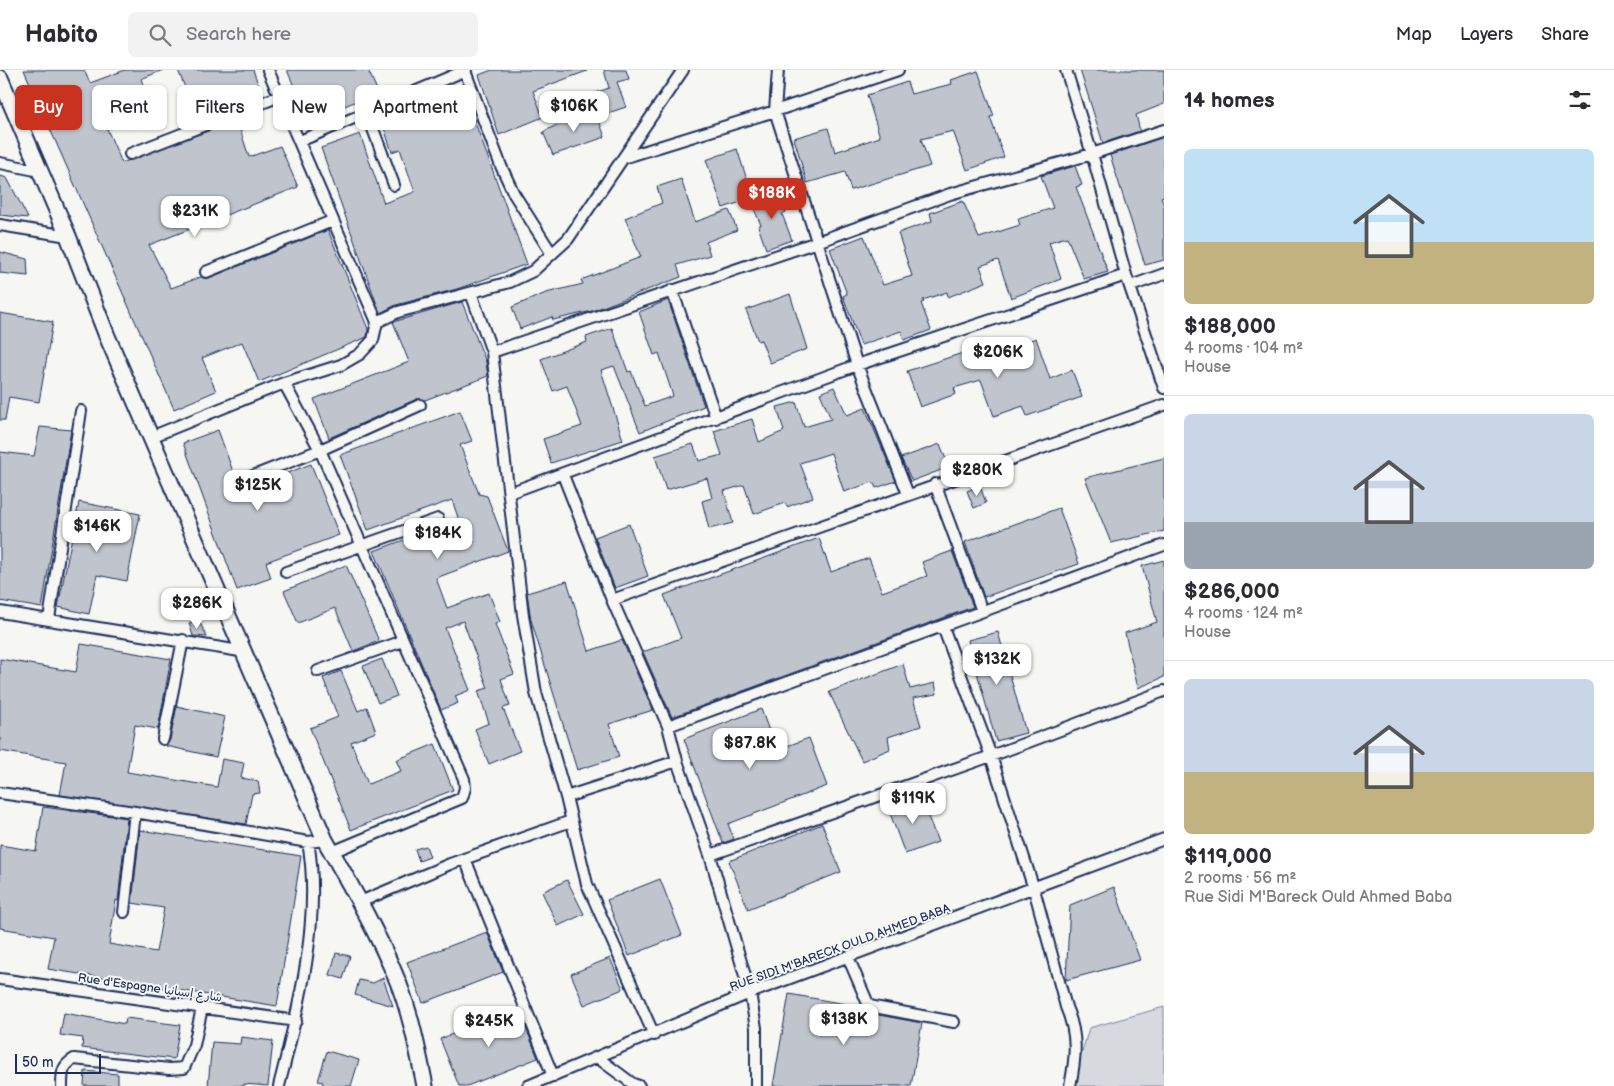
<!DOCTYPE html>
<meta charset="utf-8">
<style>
:root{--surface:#fff;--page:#f2f2f3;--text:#2b2b33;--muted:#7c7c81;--line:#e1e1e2;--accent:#c8321e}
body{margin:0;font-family:"Balsamiq Sans","Playpen Sans Arabic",sans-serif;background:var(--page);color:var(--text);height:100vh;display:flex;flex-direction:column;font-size:19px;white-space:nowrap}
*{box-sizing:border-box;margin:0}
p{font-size:16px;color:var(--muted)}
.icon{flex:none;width:28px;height:28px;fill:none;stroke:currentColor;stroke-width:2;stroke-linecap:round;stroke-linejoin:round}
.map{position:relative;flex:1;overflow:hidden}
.sheet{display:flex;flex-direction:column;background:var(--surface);width:450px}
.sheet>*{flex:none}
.banner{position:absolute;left:15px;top:15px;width:475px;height:45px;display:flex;gap:10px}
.scale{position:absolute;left:15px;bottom:12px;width:86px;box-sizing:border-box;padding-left:5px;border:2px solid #1b2f5e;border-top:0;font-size:14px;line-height:18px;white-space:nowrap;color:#1b2f5e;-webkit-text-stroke:4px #f6f6f2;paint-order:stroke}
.price{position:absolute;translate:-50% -42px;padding:0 11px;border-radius:10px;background:#fff;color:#222;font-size:16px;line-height:32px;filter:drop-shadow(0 1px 2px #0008)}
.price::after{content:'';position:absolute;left:50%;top:30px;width:15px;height:11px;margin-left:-8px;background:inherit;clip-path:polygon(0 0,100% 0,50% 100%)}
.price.on{background:var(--accent);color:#fff}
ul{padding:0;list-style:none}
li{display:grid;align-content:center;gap:10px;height:265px;padding:0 20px}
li+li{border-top:1px solid var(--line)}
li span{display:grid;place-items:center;height:155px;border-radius:8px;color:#555}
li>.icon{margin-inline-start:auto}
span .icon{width:90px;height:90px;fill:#fffc;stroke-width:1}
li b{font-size:21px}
h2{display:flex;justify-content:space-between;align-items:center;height:60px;padding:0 20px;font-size:21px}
.chip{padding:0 18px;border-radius:8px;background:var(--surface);box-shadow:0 1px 4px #0004;font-size:18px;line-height:45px}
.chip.on{background:var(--accent);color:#fff}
header{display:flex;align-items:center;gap:30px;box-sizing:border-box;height:70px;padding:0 25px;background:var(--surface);border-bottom:1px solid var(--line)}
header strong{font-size:24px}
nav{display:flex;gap:28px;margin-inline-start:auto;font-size:18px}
.search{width:350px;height:45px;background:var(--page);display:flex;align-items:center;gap:12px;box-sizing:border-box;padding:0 18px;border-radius:8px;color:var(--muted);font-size:19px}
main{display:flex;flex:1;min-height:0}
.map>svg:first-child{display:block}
</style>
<header>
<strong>Habito</strong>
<div class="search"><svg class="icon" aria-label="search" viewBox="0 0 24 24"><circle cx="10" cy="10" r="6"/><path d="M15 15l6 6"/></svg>Search here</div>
<nav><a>Map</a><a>Layers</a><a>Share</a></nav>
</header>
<main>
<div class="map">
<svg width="1164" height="1016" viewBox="0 0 1164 1016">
<rect width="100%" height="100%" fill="#f6f6f2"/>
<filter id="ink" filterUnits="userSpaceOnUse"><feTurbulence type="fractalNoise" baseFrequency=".02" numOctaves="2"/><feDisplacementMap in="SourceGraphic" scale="10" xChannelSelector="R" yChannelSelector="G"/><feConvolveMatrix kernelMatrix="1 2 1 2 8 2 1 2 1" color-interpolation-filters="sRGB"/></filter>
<g filter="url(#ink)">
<path fill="#d6d9dd" stroke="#78849e" d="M 1164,937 L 1164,1016 L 1072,1016 L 1089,958 Z"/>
<path fill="#c0c4cd" stroke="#1b2f5e" d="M 24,0 L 84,0 L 90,13 L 125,0 L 163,0 L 141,9 L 155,44 L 107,59 L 122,93 L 237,50 L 249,87 L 280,76 L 298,117 L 149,175 L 171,218 L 201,207 L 209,208 L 328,160 L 368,259 L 367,267 L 259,312 L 242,272 L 202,288 L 216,321 L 174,339 Z
M 178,0 L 253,0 L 260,19 L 196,45 Z
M 287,0 L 368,0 L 378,22 L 309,51 Z
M 492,0 L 587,0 L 587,1 L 533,21 L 543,47 L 499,65 L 479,5 Z
M 604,0 L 626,0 L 629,9 L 617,12 L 626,37 L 602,45 L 595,23 L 609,18 Z
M 1080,0 L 1164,0 L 1164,34 L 1136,45 L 1140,61 L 1103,73 Z
M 978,1 L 994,46 L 990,47 L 1004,87 L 967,100 L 953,61 L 921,69 L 930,96 L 851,120 L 845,102 L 807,113 L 794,68 L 828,58 L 835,82 L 880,67 L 867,25 L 907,12 L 911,24 L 952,14 L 951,10 Z
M 462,17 L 527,194 L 457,219 L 396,235 L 380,243 L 321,78 L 360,64 L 384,133 L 415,122 L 400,79 L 392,82 L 380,46 Z
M 595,40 L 605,67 L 553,85 L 543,62 L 565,51 Z
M 1164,67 L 1164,126 L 1161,127 L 1164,135 L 1164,190 L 1145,195 L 1110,85 Z
M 737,79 L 753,128 L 723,138 L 706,90 Z
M 1075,96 L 1082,115 L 1076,117 L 1108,202 L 1084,209 L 1067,167 L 1049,172 L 1061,209 L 1011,228 L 998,190 L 980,196 L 986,212 L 948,227 L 947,222 L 923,230 L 924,232 L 921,233 L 931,260 L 904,270 L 901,261 L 861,275 L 843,226 L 847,224 L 830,179 L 864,166 L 883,215 L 912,206 L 898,163 L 932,151 L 930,143 L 963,131 L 979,168 L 1020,155 L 1018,149 L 1053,138 L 1041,106 Z
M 0,106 L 7,108 L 28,148 L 0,145 Z
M 681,109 L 695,152 L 729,140 L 737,160 L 706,172 L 710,185 L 677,195 L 681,207 L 592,241 L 553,250 L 552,247 L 520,259 L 512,237 L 546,223 L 583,214 L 581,210 L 641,187 L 625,148 L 662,133 L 657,117 Z
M 777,121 L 786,142 L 782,144 L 792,170 L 766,179 L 758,156 L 761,155 L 751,132 Z
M 0,182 L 27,189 L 28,206 L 0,203 Z
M 790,224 L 807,279 L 770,293 L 761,270 L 758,271 L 746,240 Z
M 668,230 L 704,336 L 640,362 L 614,296 L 601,300 L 623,370 L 551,393 L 543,369 L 582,356 L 567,316 L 553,321 L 541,289 L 587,272 L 586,267 L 612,258 L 628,302 L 631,301 L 645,336 L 673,326 L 659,283 L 654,285 L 639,242 Z
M 462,232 L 486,292 L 488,306 L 425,330 L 417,329 L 329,368 L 314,329 L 409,292 L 393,252 Z
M 0,243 L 53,252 L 39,332 L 9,327 L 5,350 L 0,350 Z
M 1036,268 L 1050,309 L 1072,300 L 1082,327 L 1027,346 L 1023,336 L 994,346 L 981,310 L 954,318 L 956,324 L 920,337 L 907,301 L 994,273 L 997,282 Z
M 834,317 L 847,345 L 865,338 L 896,411 L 876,418 L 873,412 L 844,422 L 831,383 L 800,393 L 813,427 L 787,437 L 785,433 L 754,444 L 744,415 L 724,421 L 733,453 L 709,459 L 702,431 L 712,428 L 707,408 L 666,420 L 655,386 L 693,374 L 699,391 L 722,385 L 714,361 L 752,349 L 759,372 L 784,361 L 777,337 L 796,332 L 804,357 L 831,349 L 820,323 Z
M 460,341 L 472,371 L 460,375 L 479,424 L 487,426 L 508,481 L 436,508 L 447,538 L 489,523 L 500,552 L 495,554 L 514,604 L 501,609 L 510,636 L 503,638 L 520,681 L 489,694 L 475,659 L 489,653 L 478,621 L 488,618 L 463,551 L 445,558 L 470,620 L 455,626 L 458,633 L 441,640 L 374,481 L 412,467 L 414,473 L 461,456 L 452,430 L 368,460 L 340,385 Z
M 40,357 L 71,360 L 42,538 L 0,531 L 0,382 L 34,386 Z
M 218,360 L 240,421 L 311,394 L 339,465 L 266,492 L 271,508 L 237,520 L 183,373 Z
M 940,374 L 949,397 L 912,411 L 901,388 Z
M 1164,388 L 1164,461 L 1111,473 L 1085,408 Z
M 980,416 L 986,433 L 974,438 L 967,421 Z
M 79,432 L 140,444 L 127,511 L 97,505 L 89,544 L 58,537 Z
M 1059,438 L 1079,494 L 984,527 L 965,472 Z
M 629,454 L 648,506 L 615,518 L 595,467 Z
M 819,468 L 831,502 L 869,488 L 882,522 L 927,506 L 922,492 L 952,481 L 973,537 L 672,647 L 643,582 L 681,568 L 664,525 Z
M 1164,490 L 1164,607 L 1138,618 L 1125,563 L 1157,552 L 1142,496 Z
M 346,495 L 379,571 L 353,581 L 335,538 L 298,553 L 284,521 Z
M 567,511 L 589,581 L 622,570 L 653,640 L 609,654 L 619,687 L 577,700 L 531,550 L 527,523 Z
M 199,551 L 207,567 L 193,566 L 189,553 Z
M 998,562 L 1026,663 L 996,671 L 968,570 Z
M 81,574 L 171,589 L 158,659 L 135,655 L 127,702 L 217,717 L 222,689 L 244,693 L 241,708 L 258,711 L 260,723 L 252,724 L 246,754 L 60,725 L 66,692 L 0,681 L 0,589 L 76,602 Z
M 382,589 L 397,626 L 378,633 L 363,596 Z
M 903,594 L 910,619 L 935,613 L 937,624 L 913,628 L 921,656 L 888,667 L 890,679 L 862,691 L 829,622 Z
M 341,601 L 358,641 L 367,637 L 376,662 L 351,672 L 368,714 L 401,701 L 396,690 L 435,674 L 453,720 L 351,760 L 310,658 L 338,647 L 323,608 Z
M 177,636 L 225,647 L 216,687 L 166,676 L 170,670 Z
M 761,639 L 776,680 L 809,668 L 827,716 L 728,754 L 734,769 L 723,773 L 684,669 Z
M 920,726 L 938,772 L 905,784 L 888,738 Z
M 43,737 L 127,748 L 118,831 L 116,830 L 109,874 L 156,882 L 164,838 L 132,833 L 140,760 L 301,786 L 277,936 L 48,899 L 54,867 L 0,858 L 0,775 L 36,781 Z
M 822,754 L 841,802 L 748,839 L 729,791 Z
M 426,776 L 430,787 L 419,791 L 415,779 Z
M 660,809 L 682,865 L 629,886 L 607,830 Z
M 567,810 L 584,844 L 558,856 L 542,822 Z
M 1114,817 L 1140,890 L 1066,910 L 1070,835 Z
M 487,862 L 503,902 L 423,933 L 407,892 Z
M 336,883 L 350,886 L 343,909 L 330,905 Z
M 610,888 L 623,919 L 584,935 L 571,904 Z
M 383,908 L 393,936 L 355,925 L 359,910 L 373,913 Z
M 789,924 L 862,937 L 868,943 L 922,953 L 911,1016 L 773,1016 Z
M 518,938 L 538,988 L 467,1016 L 459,1016 L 440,969 Z
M 64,943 L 125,954 L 126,948 L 180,955 L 174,989 L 82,978 L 83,968 L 60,965 Z
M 241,967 L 273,971 L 268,1016 L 244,1014 L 244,1016 L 208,1016 L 212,972 L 240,974 Z
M 327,981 L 359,990 L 351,1016 L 322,1016 L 323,1012 L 318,1011 Z
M 85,1001 L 118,1004 L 118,1016 L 84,1016 Z"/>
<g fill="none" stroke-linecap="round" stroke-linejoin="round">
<g stroke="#1b2f5e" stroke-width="14">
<path id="street" d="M 778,0 L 775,41 L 857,295 L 908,424
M 1066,0 L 1092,84 L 1164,60
M 465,1 L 501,96 L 514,124 L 552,184
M 367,43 L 394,115
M 300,71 L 466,0
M 130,84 L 280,26
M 623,88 L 775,41 L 898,0
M 0,93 L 40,101
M 0,155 L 68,166
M 206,202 L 332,151
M 1131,216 L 1164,204
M 672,220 L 716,348
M 471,223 L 492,282 L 523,545 L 536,623 L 566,727 L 587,814 L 654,965
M 377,252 L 398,242 L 510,212 L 533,201 L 568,169 L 683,0
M 492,282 L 817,172 L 950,124 L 1092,84 L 1126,205 L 1164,318
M 284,313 L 320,380 L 464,709 L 465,718 L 462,728 L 332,782
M 151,367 L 284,313 L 341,295 L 360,284 L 373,270 L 377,252 L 268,0
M 563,405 L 612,530 L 668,656 L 677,691 L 710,785 L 750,923 L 756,958 L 756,1016
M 248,408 L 320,380 L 420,335
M 935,414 L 982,541
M 509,423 L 857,295 L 1126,205
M 286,502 L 438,449
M 612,530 L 1164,335
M 0,542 L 246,582
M 49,549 L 81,341
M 943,557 L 991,686 L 1034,819 L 1066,937 C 1078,965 1076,987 1070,1016
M 318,601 L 403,571
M 668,656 L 1164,475
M 163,669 L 183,570
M 0,723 L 135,742 L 308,772 L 325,770
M 566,727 L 677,691
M 710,785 L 991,686 L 1164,621
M 465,789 L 553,1006
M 360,832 L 450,794 L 571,751
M 124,842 L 135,742
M 848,887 L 869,936 L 954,952
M 0,909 L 296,951
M 598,988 L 633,1014 L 639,1016
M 62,1016 C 62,1003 62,996 74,989 L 169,999 L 184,998 L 194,975 L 202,938
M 279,1016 C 298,942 322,848 308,772
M 528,1016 L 750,923 L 1164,769"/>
</g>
<g stroke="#1b2f5e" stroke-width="19">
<path id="secondary" d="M 0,8 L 68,166 L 107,266 L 325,770 C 351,816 378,863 398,912 C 411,945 418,981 425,1016"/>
</g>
<use href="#street" stroke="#f6f6f2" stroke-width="10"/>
<use href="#secondary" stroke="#f6f6f2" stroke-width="15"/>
</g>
</g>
<g text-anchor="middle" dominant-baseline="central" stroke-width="4" stroke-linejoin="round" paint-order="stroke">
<g font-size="12" fill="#1b2f5e" stroke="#f6f6f2">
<text transform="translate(840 878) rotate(-20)">RUE SIDI M'BARECK OULD AHMED BABA</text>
<text transform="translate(150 918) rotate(8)">Rue d'Espagne شارع إسبانيا</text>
</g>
</g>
</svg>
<div class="scale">50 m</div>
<b class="price" style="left:574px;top:63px">$106K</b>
<b class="price on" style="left:772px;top:150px">$188K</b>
<b class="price" style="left:195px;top:168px">$231K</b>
<b class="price" style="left:998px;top:309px">$206K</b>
<b class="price" style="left:977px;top:427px">$280K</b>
<b class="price" style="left:258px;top:442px">$125K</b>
<b class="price" style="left:97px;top:483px">$146K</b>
<b class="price" style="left:438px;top:490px">$184K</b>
<b class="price" style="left:197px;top:560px">$286K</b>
<b class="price" style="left:997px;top:616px">$132K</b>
<b class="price" style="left:750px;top:700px">$87.8K</b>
<b class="price" style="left:913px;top:755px">$119K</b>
<b class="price" style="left:844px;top:976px">$138K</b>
<b class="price" style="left:489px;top:978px">$245K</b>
<div class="banner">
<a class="chip on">Buy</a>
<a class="chip">Rent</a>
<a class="chip">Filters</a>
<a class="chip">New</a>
<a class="chip">Apartment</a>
</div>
</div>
<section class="sheet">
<h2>14 homes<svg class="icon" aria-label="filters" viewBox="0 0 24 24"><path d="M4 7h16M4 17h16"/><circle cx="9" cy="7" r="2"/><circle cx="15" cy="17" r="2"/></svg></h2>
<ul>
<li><span style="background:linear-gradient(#bfe0f5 60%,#c2b280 0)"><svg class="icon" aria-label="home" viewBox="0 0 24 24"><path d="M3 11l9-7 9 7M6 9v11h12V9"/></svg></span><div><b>$188,000</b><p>4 rooms · 104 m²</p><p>House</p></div></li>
<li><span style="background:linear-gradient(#c9d6e8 70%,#9aa5b1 0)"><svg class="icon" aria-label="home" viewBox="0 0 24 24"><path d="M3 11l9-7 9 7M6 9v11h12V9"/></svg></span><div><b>$286,000</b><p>4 rooms · 124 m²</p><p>House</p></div></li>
<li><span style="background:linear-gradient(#c9d6e8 60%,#c2b280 0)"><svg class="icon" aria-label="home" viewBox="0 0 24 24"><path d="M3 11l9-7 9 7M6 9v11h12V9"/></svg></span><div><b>$119,000</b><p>2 rooms · 56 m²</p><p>Rue Sidi M'Bareck Ould Ahmed Baba</p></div></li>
</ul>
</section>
</main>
